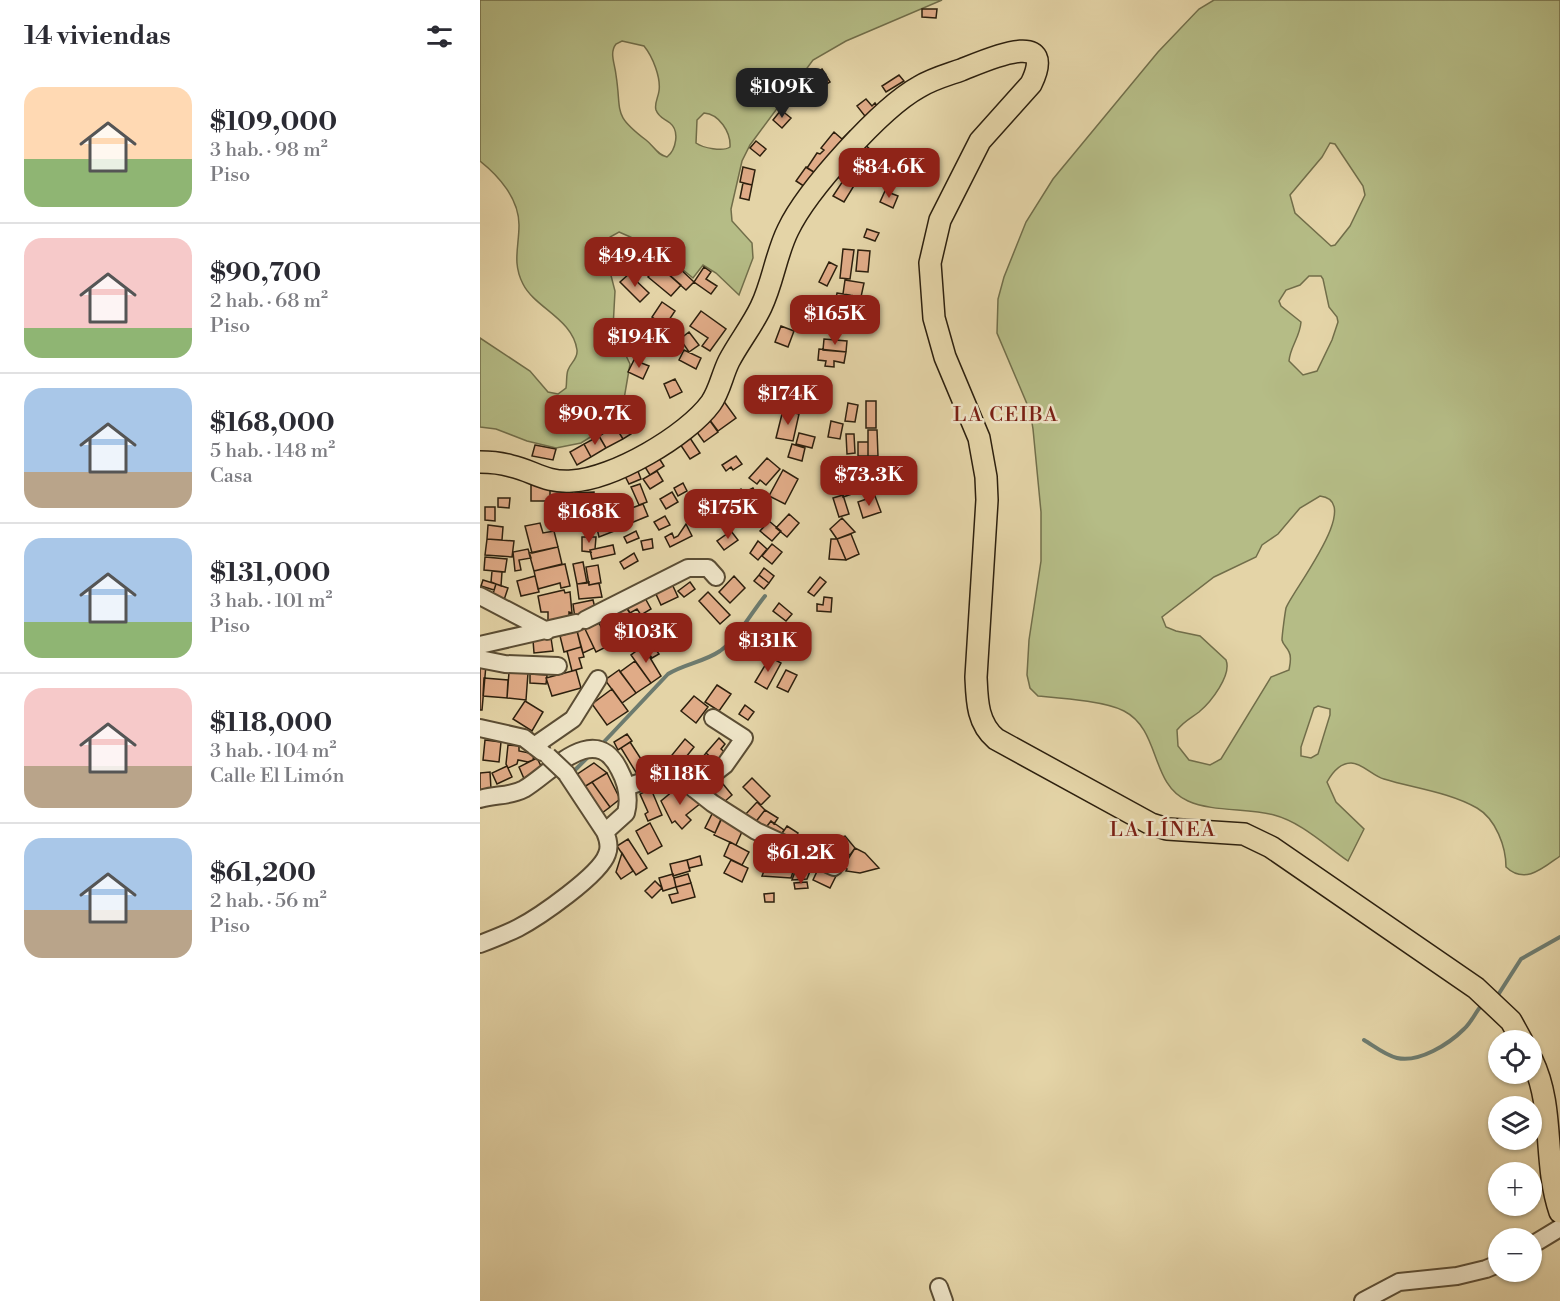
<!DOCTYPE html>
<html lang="es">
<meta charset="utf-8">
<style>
:root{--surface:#fff;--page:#f7f7f7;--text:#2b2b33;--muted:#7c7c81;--line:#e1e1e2;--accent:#8f2418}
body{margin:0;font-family:"Libre Bodoni",serif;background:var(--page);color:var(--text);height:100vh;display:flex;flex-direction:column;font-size:22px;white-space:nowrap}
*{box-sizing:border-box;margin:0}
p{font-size:20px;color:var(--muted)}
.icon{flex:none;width:33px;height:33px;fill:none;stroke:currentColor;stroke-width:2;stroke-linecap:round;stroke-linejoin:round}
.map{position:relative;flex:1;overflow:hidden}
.side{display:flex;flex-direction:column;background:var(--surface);width:480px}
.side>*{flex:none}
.controls{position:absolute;left:1008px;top:1030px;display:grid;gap:12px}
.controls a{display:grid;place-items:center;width:54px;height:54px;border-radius:50%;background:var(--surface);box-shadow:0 2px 4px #0004;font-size:30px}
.price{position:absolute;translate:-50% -51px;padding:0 14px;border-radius:12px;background:var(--accent);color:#fff;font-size:20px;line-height:39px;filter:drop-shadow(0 2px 3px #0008)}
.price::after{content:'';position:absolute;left:50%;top:36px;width:18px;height:14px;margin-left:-9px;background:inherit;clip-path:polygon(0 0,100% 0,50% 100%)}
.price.current{background:#222;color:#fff}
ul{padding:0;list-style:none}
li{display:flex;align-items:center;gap:18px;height:150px;padding:0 24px}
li+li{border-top:2px solid var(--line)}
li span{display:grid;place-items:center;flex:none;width:168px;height:120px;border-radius:18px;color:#555}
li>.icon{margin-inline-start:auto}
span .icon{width:72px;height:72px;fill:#fffc;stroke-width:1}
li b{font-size:26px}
h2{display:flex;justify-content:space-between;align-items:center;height:72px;padding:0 24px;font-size:26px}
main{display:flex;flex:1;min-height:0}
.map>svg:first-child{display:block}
</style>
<main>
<section class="side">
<h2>14 viviendas<svg class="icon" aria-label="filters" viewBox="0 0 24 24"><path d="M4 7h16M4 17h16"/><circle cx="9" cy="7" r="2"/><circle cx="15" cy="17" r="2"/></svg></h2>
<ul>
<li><span style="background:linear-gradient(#ffd9b3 60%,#8fb573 0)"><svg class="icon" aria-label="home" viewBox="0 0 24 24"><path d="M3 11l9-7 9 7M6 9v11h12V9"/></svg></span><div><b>$109,000</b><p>3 hab. · 98 m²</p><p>Piso</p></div></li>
<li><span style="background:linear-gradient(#f6c9c9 75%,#8fb573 0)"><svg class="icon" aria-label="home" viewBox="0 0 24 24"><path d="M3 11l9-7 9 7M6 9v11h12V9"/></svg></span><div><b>$90,700</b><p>2 hab. · 68 m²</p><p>Piso</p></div></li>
<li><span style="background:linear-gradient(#a9c7e8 70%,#b9a48a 0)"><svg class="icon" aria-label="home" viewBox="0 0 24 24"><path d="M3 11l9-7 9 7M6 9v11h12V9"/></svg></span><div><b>$168,000</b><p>5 hab. · 148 m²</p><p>Casa</p></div></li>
<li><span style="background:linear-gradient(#a9c7e8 70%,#8fb573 0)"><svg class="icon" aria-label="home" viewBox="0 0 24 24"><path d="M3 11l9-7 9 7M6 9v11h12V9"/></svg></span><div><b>$131,000</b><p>3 hab. · 101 m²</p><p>Piso</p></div></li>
<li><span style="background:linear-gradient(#f6c9c9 65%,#b9a48a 0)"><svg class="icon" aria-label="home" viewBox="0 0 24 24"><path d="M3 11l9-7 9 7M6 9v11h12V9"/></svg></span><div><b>$118,000</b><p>3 hab. · 104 m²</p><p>Calle El Limón</p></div></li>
<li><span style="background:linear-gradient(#a9c7e8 60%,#b9a48a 0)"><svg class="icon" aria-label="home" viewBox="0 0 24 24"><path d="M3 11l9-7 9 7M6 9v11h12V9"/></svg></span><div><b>$61,200</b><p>2 hab. · 56 m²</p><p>Piso</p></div></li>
</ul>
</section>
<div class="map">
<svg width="1080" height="1301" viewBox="0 0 1080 1301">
<rect width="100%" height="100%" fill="#e4d4a7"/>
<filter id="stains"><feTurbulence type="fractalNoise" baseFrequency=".00333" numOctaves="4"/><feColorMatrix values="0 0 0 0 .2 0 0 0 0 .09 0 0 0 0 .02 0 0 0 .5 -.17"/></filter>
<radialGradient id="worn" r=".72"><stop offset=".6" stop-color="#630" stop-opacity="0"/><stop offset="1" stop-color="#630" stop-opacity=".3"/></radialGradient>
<path fill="#b5bc86" stroke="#716e4a" stroke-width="1.5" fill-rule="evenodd" d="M 0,0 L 462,0 L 366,41 L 333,60 L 270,145 L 262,161 L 251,209 L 252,221 L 272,243 L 273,258 L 259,295 L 236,273 L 223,265 L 213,278 C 191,259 166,243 139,232 L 130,237 L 124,248 L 135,291 L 133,328 L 150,364 L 143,405 L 133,423 L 101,443 L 76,448 L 47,441 L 16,429 L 0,427 L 0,338 L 50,371 L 68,392 L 78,394 L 86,388 C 87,383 86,375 88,370 C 91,362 98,359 97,350 C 93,319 55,308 43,284 C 32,263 39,247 39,225 C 39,199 19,176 0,161 ZM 142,41 L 164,46 C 173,57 181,78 179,91 C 178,98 174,104 176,110 C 179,118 184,118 190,123 C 200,131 196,150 187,157 C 177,155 174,146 166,140 C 132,114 142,113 136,75 C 135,64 129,53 136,44 ZM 224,113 C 239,114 251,132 250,147 C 243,152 223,148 216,143 L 217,120 Z
M 734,0 L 1080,0 L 1080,856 C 1063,868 1045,885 1026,867 C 1026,847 1016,819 997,808 C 969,792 933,788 904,779 C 893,776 882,763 871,763 C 859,763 852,773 847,782 L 856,802 L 884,829 L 868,861 C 845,845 821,822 794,815 C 769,808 732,812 708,801 C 670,785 681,730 644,711 C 625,701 579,698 558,696 L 550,688 L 547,675 L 549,640 L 561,561 L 561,512 L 553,429 L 550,411 L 517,333 L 518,299 L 524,277 L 546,222 L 573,179 L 678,52 L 719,9 ZM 850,143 L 855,144 L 883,186 L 885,195 L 870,226 L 855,245 L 851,246 L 815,213 L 810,195 L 842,157 ZM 829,276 L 841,276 L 843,279 L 849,307 L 857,317 L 858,322 L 852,340 L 837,371 L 823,375 L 809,361 C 810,347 820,337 821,322 L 801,306 L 799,301 L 806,290 L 820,285 ZM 840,496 C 885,501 812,591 806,608 C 805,613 802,635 802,640 C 803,645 807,647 809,652 C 812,657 810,664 809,670 L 791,677 L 741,759 L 730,765 L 709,760 L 698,746 L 697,730 C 704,721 711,718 719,712 C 731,702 752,675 746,660 L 720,636 L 696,631 L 686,627 L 682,617 L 734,577 L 776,557 L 782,545 L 798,534 L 820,508 ZM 838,706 L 850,709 L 850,715 L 838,754 L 831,758 L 821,756 L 821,747 L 834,708 Z"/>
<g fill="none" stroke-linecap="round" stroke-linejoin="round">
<path stroke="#6d7b6f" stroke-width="4" d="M 121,745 L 188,674 C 204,664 224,662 240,651 C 258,638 271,613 285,596
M 94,771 L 109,756
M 1018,995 L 1041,959 L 1080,937
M 884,1040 C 894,1046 905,1055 917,1058 C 939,1063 969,1044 984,1029 C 991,1023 995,1013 1001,1006"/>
</g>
<path fill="#e0ab87" stroke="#2d200e" stroke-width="1.5" d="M 442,9 L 457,9 L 456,18 L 442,17 Z
M 342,69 L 350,82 L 337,90 L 329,77 Z
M 419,75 L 424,81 L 406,92 L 402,86 Z
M 386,99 L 392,106 L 395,103 L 400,110 L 388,120 L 377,106 Z
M 301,110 L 311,118 L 302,128 L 293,120 Z
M 370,131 L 394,153 L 364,202 L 353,196 L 363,181 L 355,175 L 345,179 L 327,168 L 337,153 L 340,154 L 344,150 L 341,148 L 354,132 L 362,139 Z
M 276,141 L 286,149 L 280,156 L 270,148 Z
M 263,167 L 275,170 L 272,185 L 260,182 Z
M 326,167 L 345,179 L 339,196 L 316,181 Z
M 263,183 L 272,185 L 269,200 L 260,198 Z
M 405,191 L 418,196 L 413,208 L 400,202 Z
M 387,229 L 399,233 L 395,241 L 384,237 Z
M 363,249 L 374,250 L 370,279 L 360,278 Z
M 378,250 L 390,251 L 388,272 L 376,271 Z
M 349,262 L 357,266 L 347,286 L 339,282 Z
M 178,265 L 201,285 L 191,296 L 168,277 Z
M 196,265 L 214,282 L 206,290 L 188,274 Z
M 224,267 L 231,272 L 226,279 L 237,286 L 231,294 L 214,282 Z
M 149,274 L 169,293 L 160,302 L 140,282 Z
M 365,280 L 384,283 L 381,297 L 363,294 Z
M 357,293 L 370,295 L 368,306 L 355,303 Z
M 182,302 L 195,311 L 185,326 L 172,317 Z
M 352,303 L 368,306 L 366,317 L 350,315 Z
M 221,311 L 246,329 L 230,351 L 222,346 L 228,338 L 210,326 Z
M 350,315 L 363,317 L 361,326 L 348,324 Z
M 137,319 L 147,322 L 144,332 L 134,329 Z
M 166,324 L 181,331 L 175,344 L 160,337 Z
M 301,326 L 314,331 L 308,347 L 295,342 Z
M 209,332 L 219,345 L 209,352 L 200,339 Z
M 344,339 L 367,341 L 366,352 L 343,350 Z
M 339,349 L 366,352 L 364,363 L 354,361 L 354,367 L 345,366 L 346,361 L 338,360 Z
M 204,350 L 221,358 L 216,369 L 199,360 Z
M 154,360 L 169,366 L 163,379 L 148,372 Z
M 314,377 L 329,378 L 327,394 L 312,393 Z
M 195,379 L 202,392 L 190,398 L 184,384 Z
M 317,393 L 330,394 L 328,413 L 321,413 L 321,407 L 316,406 Z
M 240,396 L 256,418 L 238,431 L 226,415 Z
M 386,401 L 396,401 L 396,428 L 386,428 Z
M 368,403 L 378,405 L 375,422 L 365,421 Z
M 303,410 L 319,414 L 313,441 L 296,438 Z
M 225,414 L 238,432 L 224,442 L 211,424 Z
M 144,421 L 151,434 L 143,439 L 135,426 Z
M 351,421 L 363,424 L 360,439 L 348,437 Z
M 135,426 L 143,439 L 126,448 L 119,436 Z
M 388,430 L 397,430 L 398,456 L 388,456 Z
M 206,432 L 220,453 L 210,459 L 196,438 Z
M 319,433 L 335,437 L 332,448 L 316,444 Z
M 366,434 L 374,434 L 375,453 L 367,454 Z
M 119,436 L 126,448 L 111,457 L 104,444 Z
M 378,442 L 388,442 L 388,456 L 378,456 Z
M 104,444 L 111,457 L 97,465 L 90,452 Z
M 312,444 L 325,448 L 322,461 L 308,457 Z
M 55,445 L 76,449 L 73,460 L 52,456 Z
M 256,456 L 262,464 L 253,470 L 251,467 L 246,471 L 242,465 Z
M 372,457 L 373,470 L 360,471 L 359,458 Z
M 179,458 L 184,466 L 170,475 L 165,467 Z
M 287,458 L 300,469 L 286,485 L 280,480 L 277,484 L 269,478 Z
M 156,466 L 161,479 L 149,484 L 143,472 Z
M 303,470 L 318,479 L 305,504 L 289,496 Z
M 177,471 L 183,481 L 170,489 L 163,479 Z
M 381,474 L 384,482 L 375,485 L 373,477 Z
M 370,478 L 375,493 L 363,497 L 359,482 Z
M 203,483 L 207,491 L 198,496 L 194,488 Z
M 160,484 L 167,502 L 159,505 L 151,487 Z
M 51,485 L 70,485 L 70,501 L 51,501 Z
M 70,485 L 90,489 L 90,502 L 70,501 Z
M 273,488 L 277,495 L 280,494 L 288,510 L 268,521 L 256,492 L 261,489 L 263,493 Z
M 114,492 L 115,513 L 96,514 L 95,493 Z
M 192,492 L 198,502 L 186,509 L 180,499 Z
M 363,495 L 369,514 L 359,517 L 353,498 Z
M 395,496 L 401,512 L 383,518 L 378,502 Z
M 18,498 L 30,498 L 29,508 L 18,507 Z
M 136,502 L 138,510 L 125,513 L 123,505 Z
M 163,504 L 168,516 L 151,523 L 146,510 Z
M 5,507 L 15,507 L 15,521 L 5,520 Z
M 309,514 L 319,523 L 307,537 L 296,528 Z
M 185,516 L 190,525 L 179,530 L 174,522 Z
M 139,518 L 142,528 L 119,537 L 116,524 Z
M 362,518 L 375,532 L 357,539 L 350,529 Z
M 289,521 L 301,531 L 292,541 L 280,531 Z
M 60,523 L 63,533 L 74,531 L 78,547 L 52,553 L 45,526 Z
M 206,524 L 212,536 L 190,547 L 185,537 L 192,533 L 194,538 L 198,536 Z
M 8,525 L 23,527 L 22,540 L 7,539 Z
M 156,531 L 159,538 L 147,543 L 144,537 Z
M 251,531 L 258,540 L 244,550 L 237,541 Z
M 371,534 L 379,554 L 366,560 L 357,539 Z
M 102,537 L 116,537 L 115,549 L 110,550 L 111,552 L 102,551 Z
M 7,539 L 34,541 L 32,557 L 5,555 Z
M 172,539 L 173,548 L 163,550 L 161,541 Z
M 351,539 L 357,539 L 366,560 L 349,559 Z
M 278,541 L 287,549 L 278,560 L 270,553 Z
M 292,544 L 302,552 L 292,564 L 282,556 Z
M 133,545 L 135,554 L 112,559 L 110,550 Z
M 78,547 L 82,564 L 54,571 L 49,553 Z
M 48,549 L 51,558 L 39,560 L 41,570 L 35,571 L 33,552 Z
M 154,553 L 158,561 L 144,569 L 140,562 Z
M 5,557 L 27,559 L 25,572 L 4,570 Z
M 103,562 L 107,583 L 97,584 L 93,564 Z
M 85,564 L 90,586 L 81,588 L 80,583 L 58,589 L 54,571 Z
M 118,565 L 121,583 L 109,585 L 106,567 Z
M 284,568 L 294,576 L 289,583 L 279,575 Z
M 12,571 L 22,572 L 21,586 L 11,582 Z
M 279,575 L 289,583 L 284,589 L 274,581 Z
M 55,576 L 59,592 L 41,596 L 37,581 Z
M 254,576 L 265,588 L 250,603 L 239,592 Z
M 340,577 L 346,582 L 334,596 L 328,592 Z
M 3,580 L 16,584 L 14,590 L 1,586 Z
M 109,582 L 109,585 L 119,583 L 122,597 L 99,599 L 97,584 Z
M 210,582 L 215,589 L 204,597 L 198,591 Z
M 16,584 L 28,588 L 23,603 L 12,597 Z
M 192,584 L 198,597 L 181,605 L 175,592 Z
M 84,590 L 85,593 L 90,592 L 92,613 L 89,612 L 89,625 L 68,624 L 68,612 L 61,612 L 58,596 Z
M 228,592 L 250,615 L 240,624 L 219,601 Z
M 344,597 L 352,598 L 351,612 L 337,611 L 337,604 L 343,605 Z
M 165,598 L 171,609 L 161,615 L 157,609 L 150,613 L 147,608 Z
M 113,600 L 116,612 L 96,625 L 93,604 Z
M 299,603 L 312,614 L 306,621 L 293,611 Z
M 146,607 L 156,623 L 144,633 L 135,612 Z
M 138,618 L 144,633 L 130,645 L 122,629 Z
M 159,621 L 167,630 L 152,643 L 146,636 L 148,634 L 146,632 Z
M 119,623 L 130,645 L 116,652 L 105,629 Z
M 105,629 L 114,648 L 103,653 L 97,631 Z
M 97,631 L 101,647 L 84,652 L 80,636 Z
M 71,638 L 73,651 L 54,653 L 53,640 Z
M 171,643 L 179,654 L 172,658 L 164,647 Z
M 163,646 L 181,676 L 171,683 L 151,655 Z
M 101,647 L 104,657 L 99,658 L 102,668 L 92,671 L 87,651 Z
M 290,657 L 301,663 L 287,689 L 275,682 Z
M 155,661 L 171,683 L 156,693 L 140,672 Z
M 0,664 L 6,665 L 2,710 L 0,710 Z
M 96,670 L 101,688 L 72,696 L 66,678 Z
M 139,670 L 156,693 L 142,703 L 125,680 Z
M 306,670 L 317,675 L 308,692 L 297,687 Z
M 29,672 L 48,673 L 46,700 L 27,698 Z
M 50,674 L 67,675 L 66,684 L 50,683 Z
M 4,678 L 28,680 L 27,698 L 3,696 Z
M 237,685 L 251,694 L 239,711 L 225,702 Z
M 132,689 L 148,711 L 127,725 L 112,704 Z
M 214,696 L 228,707 L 216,723 L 201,711 Z
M 45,701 L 63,712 L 52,731 L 33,719 Z
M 265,705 L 274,712 L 268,720 L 259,714 Z
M 147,734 L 152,741 L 138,750 L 134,742 Z
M 239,738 L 245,744 L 241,749 L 248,755 L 240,765 L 226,753 Z
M 205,739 L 214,747 L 202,762 L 192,755 Z
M 5,740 L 21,742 L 19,762 L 3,760 Z
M 150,742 L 161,759 L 159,760 L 164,769 L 157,774 L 141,748 Z
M 28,745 L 39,746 L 39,751 L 54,754 L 53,760 L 48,762 L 38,760 L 37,764 L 28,768 L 26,764 Z
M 226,753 L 240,765 L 219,777 L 208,775 Z
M 57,758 L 64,772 L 45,781 L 39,767 Z
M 114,763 L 127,773 L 104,787 L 96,775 Z
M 27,766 L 32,777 L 17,784 L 12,773 Z
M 10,772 L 11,789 L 0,790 L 0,773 Z
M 127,773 L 140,799 L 130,807 L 112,782 Z
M 272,778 L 290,796 L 281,805 L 263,787 Z
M 112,782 L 130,807 L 122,813 L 104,787 Z
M 243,784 L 252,795 L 243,803 L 234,792 Z
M 199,786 L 221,803 L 206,815 L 211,820 L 202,829 L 195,821 L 192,823 L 181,801 Z
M 171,789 L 182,815 L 168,821 L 165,814 L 168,812 L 160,794 Z
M 277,802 L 285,810 L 274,824 L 263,817 Z
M 234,810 L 239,812 L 237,817 L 241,819 L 235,833 L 225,828 Z
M 285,810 L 298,818 L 294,824 L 291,821 L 284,830 L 274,824 Z
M 243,816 L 251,820 L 249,824 L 253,826 L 265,825 L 256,845 L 234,835 Z
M 291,821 L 304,830 L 299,838 L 284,830 Z
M 170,823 L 182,846 L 168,854 L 156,831 Z
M 307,826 L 318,833 L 311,845 L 299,838 Z
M 334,836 L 357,848 L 350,861 L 327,848 Z
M 365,836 L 375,848 L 370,855 L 353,846 L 353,840 Z
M 148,839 L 167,868 L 156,875 L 137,846 Z
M 250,842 L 269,852 L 262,865 L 244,856 Z
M 357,848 L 370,855 L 363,867 L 350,861 Z
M 375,848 L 385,853 L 399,868 L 380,873 L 366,871 L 367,869 L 363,867 Z
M 314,851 L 319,853 L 311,878 L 282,876 L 288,861 L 296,863 L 299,855 L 311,858 Z
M 142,853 L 153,871 L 141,879 L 136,872 Z
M 321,855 L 334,861 L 327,879 L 312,880 Z
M 220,856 L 222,865 L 209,868 L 207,860 Z
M 207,860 L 210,871 L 193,876 L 190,864 Z
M 251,860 L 268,868 L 262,882 L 244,873 Z
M 340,865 L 357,874 L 350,888 L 333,880 Z
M 193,874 L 196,887 L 183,891 L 179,878 Z
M 208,874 L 211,883 L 196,887 L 194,878 Z
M 175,881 L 182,888 L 172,898 L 165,891 Z
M 327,882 L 328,888 L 315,889 L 314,883 Z
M 211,883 L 215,897 L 192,903 L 189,895 L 198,893 L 196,887 Z
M 294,893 L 294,902 L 285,902 L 284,894 Z"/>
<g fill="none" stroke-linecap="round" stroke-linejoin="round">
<g stroke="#5b4d34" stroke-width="20">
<path id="minor" d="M 0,596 L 67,631
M 105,620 L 208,568 L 228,568 L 236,577
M 0,645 L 96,623
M 0,659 L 25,664 L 78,666
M 0,728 L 44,738 L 62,752
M 54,746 L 93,719 L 118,679
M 146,787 L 185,774 L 194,773 L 232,803 L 276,831 L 354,867
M 214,789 L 245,765 L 264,738 L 233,718
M 0,799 C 15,794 29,797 44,789 C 70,774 114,720 139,769 C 146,782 150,798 146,813 L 125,832
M 0,944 C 13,939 26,934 38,928 C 59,917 120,875 127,854 C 130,847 128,839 125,832 L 86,773
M 1052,1245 L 1080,1228
M 459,1287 L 464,1301
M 883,1301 L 919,1282 L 977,1276 L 1006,1269 L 1018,1264"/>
</g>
<g stroke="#2d200e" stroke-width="24">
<path id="major" d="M 0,462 C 10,462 21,463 31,466 C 54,471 65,483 92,481 C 133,479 207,436 231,403 C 240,390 242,375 249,361 C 259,342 272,326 281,307 C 293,282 296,254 308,230 C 327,190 401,108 439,87 C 452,79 467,75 481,70 C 502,62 580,25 551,84 L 500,141 L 460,220 L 450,263 L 454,318 L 465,357 L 499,438 L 506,477 L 507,500 L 496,677 C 497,700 497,723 516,739 L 671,824 L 687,829 L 764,834 L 791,847 L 996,988 L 1031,1021 L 1042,1041
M 1052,1060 C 1075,1107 1063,1163 1080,1212"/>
</g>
<use href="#minor" stroke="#ede3c6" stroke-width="16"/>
<use href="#major" stroke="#e4d4a7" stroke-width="21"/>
<g stroke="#5b4d34" stroke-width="20" stroke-linecap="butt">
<path id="minor-bridge" d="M 68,756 L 86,773"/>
</g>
<use href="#minor-bridge" stroke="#ede3c6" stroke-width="16"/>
</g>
<g text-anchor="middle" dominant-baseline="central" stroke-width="5" stroke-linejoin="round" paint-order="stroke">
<g font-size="20" letter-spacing="1.5" fill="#7a1f14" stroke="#ede3c6">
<text x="526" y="415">LA CEIBA</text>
<text x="683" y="830">LA LÍNEA</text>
</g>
</g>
<rect width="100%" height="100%" filter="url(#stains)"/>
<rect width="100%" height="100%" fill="url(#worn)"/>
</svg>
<div class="controls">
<a><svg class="icon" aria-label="locate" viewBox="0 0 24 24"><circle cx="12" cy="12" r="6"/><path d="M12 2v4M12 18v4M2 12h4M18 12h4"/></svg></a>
<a><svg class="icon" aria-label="layers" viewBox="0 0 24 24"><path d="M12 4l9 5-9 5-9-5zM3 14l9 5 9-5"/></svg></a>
<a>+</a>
<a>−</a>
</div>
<b class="price current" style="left:302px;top:119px">$109K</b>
<b class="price" style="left:409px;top:199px">$84.6K</b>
<b class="price" style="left:155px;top:288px">$49.4K</b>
<b class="price" style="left:355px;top:346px">$165K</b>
<b class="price" style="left:159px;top:369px">$194K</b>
<b class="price" style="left:308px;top:426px">$174K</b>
<b class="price" style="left:115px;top:446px">$90.7K</b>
<b class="price" style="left:389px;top:507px">$73.3K</b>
<b class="price" style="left:248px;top:540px">$175K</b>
<b class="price" style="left:109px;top:544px">$168K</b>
<b class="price" style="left:166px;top:664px">$103K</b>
<b class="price" style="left:288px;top:673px">$131K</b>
<b class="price" style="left:200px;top:806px">$118K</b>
<b class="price" style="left:321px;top:885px">$61.2K</b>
</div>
</main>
